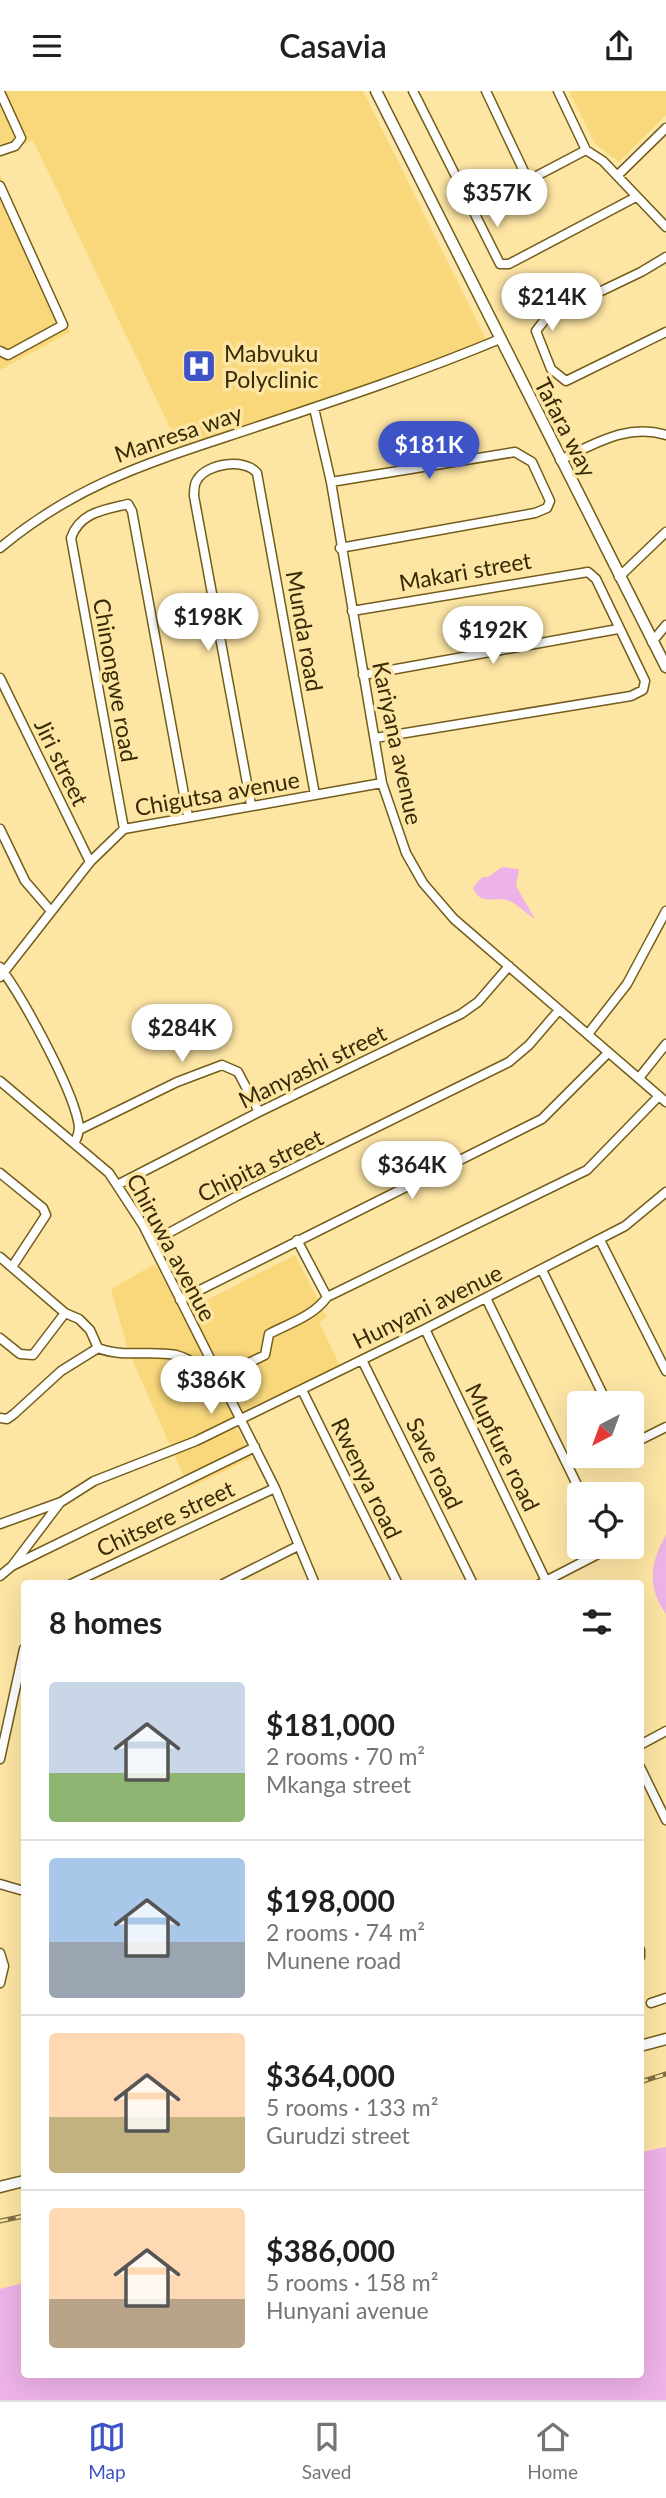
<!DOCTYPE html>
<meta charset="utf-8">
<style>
:root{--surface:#fff;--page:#f2f2f2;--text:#202124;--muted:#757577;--line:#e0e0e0;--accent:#3d53c6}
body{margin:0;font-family:Lato,sans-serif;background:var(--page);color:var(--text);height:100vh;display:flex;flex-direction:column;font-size:26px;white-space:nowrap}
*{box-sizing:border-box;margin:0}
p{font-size:23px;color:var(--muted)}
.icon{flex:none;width:38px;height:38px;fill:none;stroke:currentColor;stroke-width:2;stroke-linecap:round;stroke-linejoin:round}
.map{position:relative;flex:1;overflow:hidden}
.drawer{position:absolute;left:21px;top:1489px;width:623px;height:798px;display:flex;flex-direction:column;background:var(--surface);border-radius:7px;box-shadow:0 7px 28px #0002}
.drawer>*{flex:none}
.needle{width:46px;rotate:221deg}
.fabs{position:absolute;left:567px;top:1300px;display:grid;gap:14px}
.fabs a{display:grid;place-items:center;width:77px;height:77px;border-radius:7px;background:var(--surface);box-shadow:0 7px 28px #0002;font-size:35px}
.price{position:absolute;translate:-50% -60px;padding:0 16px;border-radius:24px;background:#fff;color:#222;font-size:23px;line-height:46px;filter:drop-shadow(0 2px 4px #0008)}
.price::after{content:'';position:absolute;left:50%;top:42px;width:21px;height:16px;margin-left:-10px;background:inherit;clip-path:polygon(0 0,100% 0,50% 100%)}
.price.selected{background:var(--accent);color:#fff}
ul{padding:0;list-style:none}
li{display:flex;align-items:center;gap:21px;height:175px;padding:0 28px}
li+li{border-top:2px solid var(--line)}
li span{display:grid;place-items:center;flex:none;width:196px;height:140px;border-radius:7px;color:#555}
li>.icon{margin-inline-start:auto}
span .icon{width:84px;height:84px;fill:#fffc;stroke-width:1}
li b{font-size:30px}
h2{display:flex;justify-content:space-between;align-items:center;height:84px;padding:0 28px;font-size:30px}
header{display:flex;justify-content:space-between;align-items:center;height:91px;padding:0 28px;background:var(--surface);font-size:32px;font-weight:600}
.tab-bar{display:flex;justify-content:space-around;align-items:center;height:98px;border-top:2px solid var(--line);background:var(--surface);font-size:19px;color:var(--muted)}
.tab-bar a{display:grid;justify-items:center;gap:4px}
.tab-bar .selected{color:var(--accent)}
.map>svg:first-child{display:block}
</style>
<header><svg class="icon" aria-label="menu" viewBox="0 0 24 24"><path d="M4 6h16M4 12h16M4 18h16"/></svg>Casavia<svg class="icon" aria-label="share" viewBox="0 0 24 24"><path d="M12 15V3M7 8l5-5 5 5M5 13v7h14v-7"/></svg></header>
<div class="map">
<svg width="666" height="2309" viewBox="0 0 666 2309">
<rect width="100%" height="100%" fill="#fde5a4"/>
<path fill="#f9d87c" d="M 0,0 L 363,0 L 486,248 L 333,309 L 182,362 L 33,49 L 0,65 Z
M 569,0 L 666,0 L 666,24 L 619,71 L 595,53 Z
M 0,83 L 70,241 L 0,279 Z
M 295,1164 L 327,1226 L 319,1231 L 341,1277 L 233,1329 L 252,1367 L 189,1397 L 128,1259 L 111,1198 L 155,1173 L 181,1222 Z"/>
<path fill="#edb2e7" d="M 502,776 L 519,778 L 516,795 L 535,828 C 527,823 520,816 512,811 C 497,803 481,817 473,797 L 482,786 L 488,786 Z
M 666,1444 L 666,1523 C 647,1497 650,1471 666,1444 Z
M 666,2056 L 666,2309 L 0,2309 L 0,2198 L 24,2192 L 24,2284 L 640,2284 L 641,2061 Z"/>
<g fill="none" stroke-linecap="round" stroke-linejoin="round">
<g stroke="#725d1b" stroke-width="11">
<path id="minor" d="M 413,0 L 500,173 L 509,173 L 636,106
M 486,0 L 529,91
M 558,0 L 586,59
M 0,1 L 21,47 L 15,55 L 0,60
M 618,84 L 666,37
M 0,95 L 63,234 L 8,264 L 0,260
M 472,119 L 586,59 L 603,70 L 666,136
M 666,166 L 641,181 L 547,226 L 536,240 L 551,278 L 566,290 L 666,241
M 314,317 L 331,391 L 382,692 L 406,762 L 423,792 L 454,828 L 666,1011
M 560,369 C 595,353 627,332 666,344
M 331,391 L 515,361 L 532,371 L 550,410 L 547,417 L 535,422 L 340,457
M 0,457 C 81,389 161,368 259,335 C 340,308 421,281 500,248
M 619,486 L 666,441
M 352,520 L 588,481 L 596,488 L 645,590 L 643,599 L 631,605 L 375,647
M 652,551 L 666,534
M 363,584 L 618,538
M 0,587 L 90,771
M 251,714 L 194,405 C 194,400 194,393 197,389 C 207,372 245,367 257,382 L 315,704
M 0,738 L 25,790 L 50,819
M 124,738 L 71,447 C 80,421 104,419 128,413 L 132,420 L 188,725
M 0,876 C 23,907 70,993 78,1030 C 80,1037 79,1043 75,1051
M 0,886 L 90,771 L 124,738 L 382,692
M 588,943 L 627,893 L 666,820
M 639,987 L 666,953
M 0,990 L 109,1082 L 143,1134 L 275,1397 L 315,1493
M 79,1039 L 177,991 L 222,974 L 238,981 L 259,1021
M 0,1082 L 43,1117 L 46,1124 L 12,1176
M 119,1093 L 259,1021 L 461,923 L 478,911 L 509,875
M 297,1149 L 327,1206 L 587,1079 L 659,1005
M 600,1149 L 666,1280
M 152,1151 L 237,1105 L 509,971 L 529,954 L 559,919
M 0,1166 L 65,1222 L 79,1228 L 90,1239 L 98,1257 L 61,1280 L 14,1323 L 7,1328 L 0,1327
M 542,1179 L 607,1312
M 486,1207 L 582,1404
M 180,1209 L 542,1028 L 608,962
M 425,1238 L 546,1490
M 0,1247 L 20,1263 L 33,1264 L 65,1222
M 98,1257 C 124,1267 150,1259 176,1264 C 193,1268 192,1276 212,1272
M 362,1269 L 473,1493
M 220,1286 L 265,1264 L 269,1243 C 288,1233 314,1225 327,1206
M 302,1299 L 398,1493
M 632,1348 L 638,1350 L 666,1336
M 0,1433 L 61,1411 L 94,1390 L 196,1350 L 425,1238 L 625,1135 L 666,1101
M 12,1475 L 255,1356
M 0,1485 L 12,1475 L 59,1413
M 71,1493 L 275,1397
M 223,1493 L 298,1455
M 540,1493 L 602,1461 L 604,1456
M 640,1654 L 666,1640
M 0,1668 L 24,1558
M 640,1676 L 666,1729
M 0,1793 L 24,1800
M 640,1859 L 640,1866
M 0,1862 L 4,1875 L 0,1892
M 651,1912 L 666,1907"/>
</g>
<g stroke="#725d1b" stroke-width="13">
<path id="tertiary" d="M 376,0 L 666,576
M 640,1955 L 666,1948
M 0,2096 L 24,2090"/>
</g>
<use href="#minor" stroke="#fff" stroke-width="8"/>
<use href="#tertiary" stroke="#fff" stroke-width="10"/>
<g stroke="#827142" stroke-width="5">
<path id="rail" d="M 640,1991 L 666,1983
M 0,2130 L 24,2125"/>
</g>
<use href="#rail" stroke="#fde5a4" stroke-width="2.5" stroke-dasharray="8" stroke-linecap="butt"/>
</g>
<defs>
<g id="hospital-square" transform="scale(1.75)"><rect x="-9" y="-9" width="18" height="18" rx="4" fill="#3d53c6" stroke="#fde5a4"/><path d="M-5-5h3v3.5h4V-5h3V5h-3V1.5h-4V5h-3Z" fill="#fff"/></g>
</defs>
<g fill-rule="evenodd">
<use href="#hospital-square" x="199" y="275"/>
</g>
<g text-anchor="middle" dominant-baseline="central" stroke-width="7" stroke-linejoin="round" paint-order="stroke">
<g font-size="23" fill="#372b06" stroke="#fde5a4" text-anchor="start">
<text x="224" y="262">Mabvuku<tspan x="224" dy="26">Polyclinic</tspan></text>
</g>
<g font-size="23" fill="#372b06" stroke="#fde5a4">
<text transform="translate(566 336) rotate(63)">Tafara way</text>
<text transform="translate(178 342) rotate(-19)">Manresa way</text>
<text transform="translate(465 480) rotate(-10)">Makari street</text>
<text transform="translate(305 540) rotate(80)">Munda road</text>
<text transform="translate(116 589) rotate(80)">Chinongwe road</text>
<text transform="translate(398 652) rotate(78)">Kariyana avenue</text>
<text transform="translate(62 671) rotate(64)">Jiri street</text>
<text transform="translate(217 702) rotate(-10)">Chigutsa avenue</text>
<text transform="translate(312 975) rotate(-26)">Manyashi street</text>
<text transform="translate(260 1074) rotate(-26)">Chipita street</text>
<text transform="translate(172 1156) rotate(62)">Chiruwa avenue</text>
<text transform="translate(427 1215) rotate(-26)">Hunyani avenue</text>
<text transform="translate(503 1356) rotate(64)">Mupfure road</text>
<text transform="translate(435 1372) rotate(64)">Save road</text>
<text transform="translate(367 1387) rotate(64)">Rwenya road</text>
<text transform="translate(165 1427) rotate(-25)">Chitsere street</text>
</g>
</g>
</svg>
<div class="fabs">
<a><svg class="needle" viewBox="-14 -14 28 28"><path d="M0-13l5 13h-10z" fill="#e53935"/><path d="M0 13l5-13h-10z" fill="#757577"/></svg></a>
<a><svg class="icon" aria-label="locate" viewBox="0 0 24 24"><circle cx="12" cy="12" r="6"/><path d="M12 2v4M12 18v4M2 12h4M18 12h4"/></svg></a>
</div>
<b class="price" style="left:497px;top:138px">$357K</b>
<b class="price" style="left:552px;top:242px">$214K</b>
<b class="price selected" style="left:429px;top:390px">$181K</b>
<b class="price" style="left:208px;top:562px">$198K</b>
<b class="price" style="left:493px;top:575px">$192K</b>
<b class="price" style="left:182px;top:973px">$284K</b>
<b class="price" style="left:412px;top:1110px">$364K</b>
<b class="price" style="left:211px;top:1325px">$386K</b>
<section class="drawer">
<h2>8 homes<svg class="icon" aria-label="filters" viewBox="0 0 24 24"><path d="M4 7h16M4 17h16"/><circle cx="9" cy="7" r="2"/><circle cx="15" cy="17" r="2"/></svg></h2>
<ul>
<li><span style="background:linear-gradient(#c9d6e8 65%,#8fb573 0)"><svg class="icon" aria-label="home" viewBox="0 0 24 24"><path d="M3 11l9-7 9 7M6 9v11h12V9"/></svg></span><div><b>$181,000</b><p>2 rooms · 70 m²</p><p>Mkanga street</p></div></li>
<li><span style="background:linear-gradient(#a9c7e8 60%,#9aa5b1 0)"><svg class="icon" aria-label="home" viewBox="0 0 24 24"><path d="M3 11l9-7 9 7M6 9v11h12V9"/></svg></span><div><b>$198,000</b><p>2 rooms · 74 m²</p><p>Munene road</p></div></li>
<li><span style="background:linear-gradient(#ffd9b3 60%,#c2b280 0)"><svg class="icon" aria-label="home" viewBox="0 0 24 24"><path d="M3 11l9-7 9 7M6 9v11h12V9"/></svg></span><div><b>$364,000</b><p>5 rooms · 133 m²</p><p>Gurudzi street</p></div></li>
<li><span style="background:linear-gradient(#ffd9b3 65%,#b9a48a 0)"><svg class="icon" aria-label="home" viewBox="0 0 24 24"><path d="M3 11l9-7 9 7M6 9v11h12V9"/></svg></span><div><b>$386,000</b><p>5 rooms · 158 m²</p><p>Hunyani avenue</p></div></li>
</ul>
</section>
</div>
<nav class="tab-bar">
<a class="selected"><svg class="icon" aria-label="map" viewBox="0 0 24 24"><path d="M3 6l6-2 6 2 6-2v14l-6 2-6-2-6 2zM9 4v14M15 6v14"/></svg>Map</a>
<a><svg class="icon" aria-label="saved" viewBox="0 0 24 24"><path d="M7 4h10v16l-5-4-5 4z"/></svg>Saved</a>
<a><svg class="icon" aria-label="home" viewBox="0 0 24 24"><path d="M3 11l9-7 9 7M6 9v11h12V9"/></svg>Home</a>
</nav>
